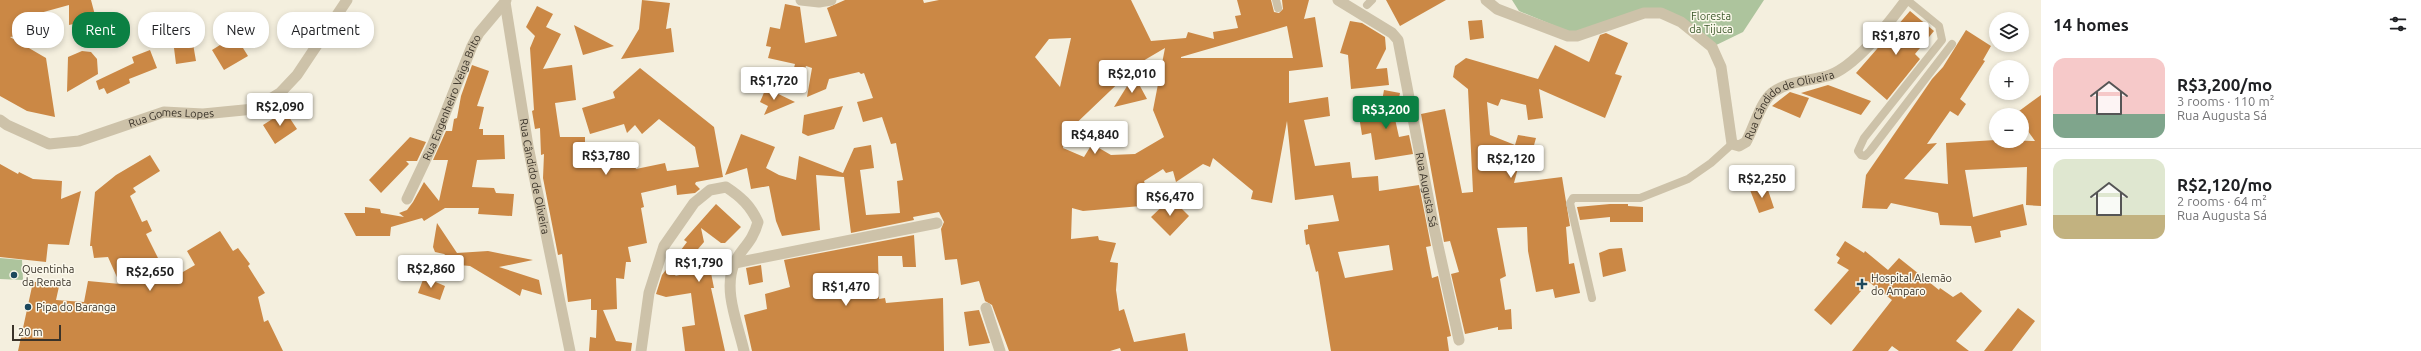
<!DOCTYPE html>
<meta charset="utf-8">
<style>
:root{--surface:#fff;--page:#f6f6f6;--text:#202124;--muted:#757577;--line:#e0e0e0;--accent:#0b8043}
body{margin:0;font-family:Ubuntu,sans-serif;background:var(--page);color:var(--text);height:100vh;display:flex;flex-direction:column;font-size:15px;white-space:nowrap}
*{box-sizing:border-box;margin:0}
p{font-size:13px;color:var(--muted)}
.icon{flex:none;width:22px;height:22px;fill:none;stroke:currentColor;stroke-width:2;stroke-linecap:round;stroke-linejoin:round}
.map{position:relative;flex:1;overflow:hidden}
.side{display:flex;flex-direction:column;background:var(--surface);width:380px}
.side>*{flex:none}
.hud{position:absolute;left:12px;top:12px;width:380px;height:36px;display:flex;gap:8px}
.controls{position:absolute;left:1989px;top:12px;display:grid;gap:8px}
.controls a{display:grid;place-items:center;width:40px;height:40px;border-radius:50%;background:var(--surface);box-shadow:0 2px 6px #0003;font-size:20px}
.scale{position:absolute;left:12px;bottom:10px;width:49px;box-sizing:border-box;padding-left:4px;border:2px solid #3a3329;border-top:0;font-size:11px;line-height:14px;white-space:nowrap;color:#3a3329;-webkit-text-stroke:3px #fbf8eb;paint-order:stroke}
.price{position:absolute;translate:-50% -34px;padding:0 9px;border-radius:4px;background:#fff;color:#222;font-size:13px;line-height:26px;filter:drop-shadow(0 1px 2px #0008)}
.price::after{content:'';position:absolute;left:50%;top:24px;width:12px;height:9px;margin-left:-6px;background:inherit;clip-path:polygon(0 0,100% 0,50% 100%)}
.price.on{background:var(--accent);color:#fff}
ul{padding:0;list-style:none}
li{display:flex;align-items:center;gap:12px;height:100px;padding:0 12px}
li+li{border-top:1px solid var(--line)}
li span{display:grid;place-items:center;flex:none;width:112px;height:80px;border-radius:12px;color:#555}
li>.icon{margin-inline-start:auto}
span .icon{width:48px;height:48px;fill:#fffc;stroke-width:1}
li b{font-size:17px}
h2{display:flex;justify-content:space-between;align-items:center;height:48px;padding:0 12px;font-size:17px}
.tag{padding:0 14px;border-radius:16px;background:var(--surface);box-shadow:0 2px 6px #0003;font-size:14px;line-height:36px}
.tag.on{background:var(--accent);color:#fff}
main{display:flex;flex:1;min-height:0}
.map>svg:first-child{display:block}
</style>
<main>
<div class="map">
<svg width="2041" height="351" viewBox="0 0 2041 351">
<rect width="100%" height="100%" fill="#f4efde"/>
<path fill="#adc49d" d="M 1512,0 L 1764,0 L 1743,32 L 1708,49 L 1663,12 L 1577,35 L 1519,11 Z
M 0,258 L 22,260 L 23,280 L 0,279 Z"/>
<path fill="#cb8845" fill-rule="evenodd" d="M 0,0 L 91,0 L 96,19 L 69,25 L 69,5 L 40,13 L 43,32 L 10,37 L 46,58 L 55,117 L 27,111 L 0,96 Z
M 642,0 L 670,3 L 666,29 L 671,28 L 674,52 L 621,59 L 639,29 Z
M 845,0 L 923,0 L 924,3 L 939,0 L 1131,0 L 1151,41 L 1186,38 L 1188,32 L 1214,39 L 1213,32 L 1238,28 L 1235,16 L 1241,15 L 1237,0 L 1271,0 L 1274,12 L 1279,13 L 1283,9 L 1282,0 L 1309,0 L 1304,19 L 1315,17 L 1323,67 L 1289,71 L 1289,103 L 1328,97 L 1330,116 L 1304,120 L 1315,166 L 1350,162 L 1352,178 L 1378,176 L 1379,191 L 1419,185 L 1431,246 L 1426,247 L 1432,278 L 1438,276 L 1451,336 L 1447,337 L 1449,351 L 1331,351 L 1318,271 L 1316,272 L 1309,244 L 1306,245 L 1304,230 L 1308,229 L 1308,225 L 1339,221 L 1333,195 L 1295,200 L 1287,121 L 1272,203 L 1251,199 L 1253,191 L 1213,158 L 1210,167 L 1203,164 L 1176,182 L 1173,171 L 1166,173 L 1163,169 L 1144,181 L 1145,184 L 1141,186 L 1141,206 L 1083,211 L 1072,208 L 1071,239 L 1098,236 L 1099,240 L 1116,243 L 1110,262 L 1118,263 L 1116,290 L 1119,311 L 1124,309 L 1134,342 L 1185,333 L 1188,351 L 1121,351 L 1120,348 L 1110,351 L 1009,351 L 992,305 L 985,301 L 979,281 L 961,285 L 957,259 L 945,260 L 941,229 L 944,222 L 939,212 L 913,217 L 914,220 L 851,233 L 844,177 L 816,175 L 820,230 L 782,236 L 776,221 L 769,186 L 751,189 L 747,168 L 725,175 L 741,134 L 775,147 L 766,168 L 779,175 L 796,180 L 799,156 L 843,173 L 854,148 L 871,145 L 874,168 L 860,170 L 866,215 L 900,213 L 897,181 L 903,180 L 896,143 L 891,144 L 882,117 L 863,122 L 857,102 L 873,98 L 864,73 L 861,74 L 859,72 L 829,79 L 826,89 L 807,97 L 812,68 L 806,66 L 796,93 L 788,90 L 795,64 L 768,58 L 771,47 L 766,46 L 770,27 L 780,29 L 785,4 L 800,7 L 805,43 L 837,36 L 827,8 ZM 1287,26 L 1293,58 L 1181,58 L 1181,57 ZM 1071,38 L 1060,87 L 1035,57 L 1049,39 ZM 1165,48 L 1153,110 L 1164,137 L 1135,154 L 1111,155 L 1092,144 L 1084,157 L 1063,148 L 1066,133 L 1132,70 L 1131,68 ZM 1389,245 L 1393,270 L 1345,278 L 1338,252 Z
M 1386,0 L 1446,0 L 1400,26 Z
M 537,6 L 553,14 L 546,27 L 561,34 L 543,69 L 572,65 L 576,100 L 555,103 L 560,137 L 585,137 L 585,157 L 599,158 L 596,160 L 632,159 L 636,169 L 665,163 L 667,171 L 699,167 L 695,147 L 659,119 L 642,134 L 635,125 L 627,133 L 624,124 L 590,134 L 582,108 L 615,98 L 613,92 L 640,68 L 714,127 L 723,177 L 696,182 L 695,184 L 700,189 L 695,193 L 677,195 L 676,185 L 641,193 L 644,207 L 641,208 L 647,243 L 628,247 L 631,262 L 626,262 L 624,279 L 616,278 L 617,309 L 603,310 L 616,341 L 632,343 L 631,351 L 589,351 L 590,337 L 596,338 L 597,310 L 591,310 L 591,299 L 568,302 L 562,254 L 558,255 L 543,178 L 544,154 L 541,155 L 540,128 L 535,129 L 532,111 L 534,110 L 530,48 L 535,36 L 526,27 Z
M 1910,11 L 1934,31 L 1915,54 L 1920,59 L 1887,100 L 1856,73 Z
M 1482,20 L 1484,38 L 1470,40 L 1468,21 Z
M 1350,21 L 1362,23 L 1385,37 L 1386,49 L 1376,69 L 1387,68 L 1389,85 L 1351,89 L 1348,55 L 1340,53 Z
M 574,25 L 614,46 L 583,55 Z
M 1966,30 L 1991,46 L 1983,60 L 1985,61 L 1960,99 L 1966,104 L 1958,116 L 1950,111 L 1927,144 L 1937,143 L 1904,179 L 1948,184 L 1946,143 L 1996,140 L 2035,141 L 2022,123 L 2022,115 L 2015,114 L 2041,95 L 2041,206 L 2026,205 L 2027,167 L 1965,170 L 1973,217 L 2023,204 L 2027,225 L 2000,231 L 2001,237 L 1975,243 L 1971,226 L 1940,225 L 1938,213 L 1891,203 L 1887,209 L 1862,208 L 1866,175 L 1932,79 L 1943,67 Z
M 1606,33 L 1628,43 L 1615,74 L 1622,76 L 1605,118 L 1539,89 L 1543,118 L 1528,120 L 1526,105 L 1501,99 L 1498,106 L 1487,102 L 1490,135 L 1515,145 L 1518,135 L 1536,138 L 1531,156 L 1522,153 L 1514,183 L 1562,177 L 1570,226 L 1566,227 L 1569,264 L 1574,263 L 1580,293 L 1555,298 L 1553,289 L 1536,292 L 1528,251 L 1527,227 L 1497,228 L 1506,276 L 1500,279 L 1505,310 L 1511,309 L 1512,329 L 1498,330 L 1498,327 L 1465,334 L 1451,274 L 1459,272 L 1450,241 L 1444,242 L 1421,114 L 1445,109 L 1462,193 L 1473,192 L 1468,89 L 1453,77 L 1455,66 L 1466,58 L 1538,79 L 1555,45 L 1589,62 L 1600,35 Z
M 192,38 L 196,61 L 176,64 L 173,40 Z
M 228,40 L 231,45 L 238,40 L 248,56 L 224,70 L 212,50 Z
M 150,50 L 157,68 L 129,79 L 130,83 L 107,94 L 104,88 L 99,90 L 96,81 L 134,63 L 132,57 Z
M 82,51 L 91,52 L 97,59 L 98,74 L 67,92 L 68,57 Z
M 472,65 L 489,71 L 477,106 L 484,107 L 479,129 L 483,129 L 483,135 L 504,135 L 505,159 L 477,160 L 472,187 L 494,188 L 496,193 L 514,194 L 512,216 L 478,214 L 479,208 L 445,208 L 424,221 L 422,218 L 391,227 L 390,236 L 356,236 L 344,213 L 365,213 L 365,207 L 380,209 L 381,213 L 404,217 L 399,213 L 407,210 L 413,202 L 424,182 L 439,201 L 448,160 L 433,160 L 446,131 L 452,131 L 454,119 L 457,118 L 461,96 Z
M 1134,75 L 1147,99 L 1114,107 Z
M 1828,85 L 1871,101 L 1861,115 L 1801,93 Z
M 766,88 L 795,102 L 764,115 L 768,106 L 760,102 Z
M 1384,90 L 1400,93 L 1395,119 L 1399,137 L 1409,135 L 1413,154 L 1375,160 L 1371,133 L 1362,135 L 1359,116 L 1380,112 Z
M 1790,92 L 1809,98 L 1800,118 L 1772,106 Z
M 843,106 L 834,129 L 808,136 L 802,133 L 804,115 Z
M 285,111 L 297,129 L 275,144 L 263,125 Z
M 410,137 L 426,142 L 417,161 L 406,161 L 409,164 L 381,193 L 369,180 Z
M 150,155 L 160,171 L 133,188 L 136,192 L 130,196 L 142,222 L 147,220 L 152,231 L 146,234 L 169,280 L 195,265 L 187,251 L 220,231 L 233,251 L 238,248 L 250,264 L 248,266 L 265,293 L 258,297 L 264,322 L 268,320 L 283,351 L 18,351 L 33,282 L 60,282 L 56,300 L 84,302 L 88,281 L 120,284 L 108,257 L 94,258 L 92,246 L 90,246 L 95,192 L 116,175 Z
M 0,164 L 18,174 L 19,172 L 33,179 L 62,181 L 61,199 L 81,191 L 69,245 L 48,244 L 46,262 L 0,257 Z
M 1766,184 L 1774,208 L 1759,213 L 1750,190 Z
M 1171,198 L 1189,216 L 1170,236 L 1151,217 Z
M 716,204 L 741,227 L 725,243 L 721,243 L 701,228 L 704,242 L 675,276 L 710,268 L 714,288 L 711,288 L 725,351 L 685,351 L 682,327 L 695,325 L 691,293 L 666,297 L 656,294 L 662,275 L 687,242 L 684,240 Z
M 1610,204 L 1628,204 L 1628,206 L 1643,207 L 1643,222 L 1610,222 L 1610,217 L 1580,220 L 1577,207 Z
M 437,223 L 457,253 L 488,251 L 533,260 L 499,267 L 539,280 L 542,295 L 522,289 L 520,296 L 470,266 L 459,265 L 444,254 L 435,252 L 433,247 Z
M 914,235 L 916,267 L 903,267 L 902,256 L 878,256 L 879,299 L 885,298 L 886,303 L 943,298 L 944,351 L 752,351 L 744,315 L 767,309 L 765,294 L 790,287 L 784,260 Z
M 1845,241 L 1864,253 L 1865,251 L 1888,270 L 1899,258 L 1939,290 L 1940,288 L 1953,297 L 1961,292 L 1982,311 L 1956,341 L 1969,351 L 1899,351 L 1892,346 L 1888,351 L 1852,351 L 1892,300 L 1869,282 L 1831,325 L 1814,310 L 1849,270 L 1837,263 L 1840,258 L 1836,255 Z
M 1622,248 L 1626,271 L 1603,277 L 1599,253 L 1609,249 Z
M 761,265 L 763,282 L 749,285 L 746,268 Z
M 424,277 L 445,286 L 440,300 L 418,293 Z
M 2018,308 L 2035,321 L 2012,351 L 1984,351 Z
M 979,310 L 990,343 L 969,346 L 964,312 Z"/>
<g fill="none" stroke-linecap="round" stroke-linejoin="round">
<path stroke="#cdc2a9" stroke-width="8" d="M 1276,0 L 1278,8
M 1907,0 L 1939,26 L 1942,40 L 1864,138 L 1858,151 L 1861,155 L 1865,156 L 1870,151 L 1952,44
M 1367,5 L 1372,0
M 1592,298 L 1570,203 L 1573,198 L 1640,198 L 1688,179 L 1711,163 L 1732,144"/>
<g stroke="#cdc2a9" stroke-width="11">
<path id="s1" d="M 506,0 L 505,2 L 528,146 L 570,351"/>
<path d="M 801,0 L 819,2 L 831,0"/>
<path id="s2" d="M 1338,0 L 1392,33 L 1398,40 L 1434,228 L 1459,340"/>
<path id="s3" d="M 1486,0 L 1497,9 L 1568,36 L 1577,36 L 1644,13 L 1661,13 L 1681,22 L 1712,47 L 1721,67 L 1732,144 L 1739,146 L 1746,142 C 1754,128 1760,103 1772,93 C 1788,81 1809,81 1827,76 C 1855,68 1889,23 1906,0"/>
<path id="s4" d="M 0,120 L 7,125 L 49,144 L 79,141 L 164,112 L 203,114 L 254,109 L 280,93 L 297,75 L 347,0"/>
<path id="s5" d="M 407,199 L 433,144 L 472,46 L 479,33 L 505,2"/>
<path d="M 735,263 L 937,223"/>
<path d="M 986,308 L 1000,351"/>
<path d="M 641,351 L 649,293 L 664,246 L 694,203 L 710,190 L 726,187 C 741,197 750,205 758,222 C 752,244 741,248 734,264 C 723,291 738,324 744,351"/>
</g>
</g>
<g fill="#1c485d" stroke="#fbf8eb" stroke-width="1.5">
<circle cx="14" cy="275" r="4"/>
<path d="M1860 278h4v4h4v4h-4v4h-4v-4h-4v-4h4z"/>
<circle cx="28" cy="307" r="4"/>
</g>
<g text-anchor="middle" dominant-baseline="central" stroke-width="3" stroke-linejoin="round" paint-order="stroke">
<g font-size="11" fill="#3d592c" stroke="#fbf8eb">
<text x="1711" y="16">Floresta<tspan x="1711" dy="13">da Tijuca</tspan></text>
</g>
<g font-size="11" fill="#3a3329" stroke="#fbf8eb">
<text stroke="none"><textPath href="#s5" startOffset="111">Rua Engenheiro Veiga Brito</textPath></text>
<text stroke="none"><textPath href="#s3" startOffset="426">Rua Cândido de Oliveira</textPath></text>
<text stroke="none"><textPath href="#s4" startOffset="181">Rua Gomes Lopes</textPath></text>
<text stroke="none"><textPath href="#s1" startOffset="179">Rua Cândido de Oliveira</textPath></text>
<text stroke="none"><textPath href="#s2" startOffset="225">Rua Augusta Sá</textPath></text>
</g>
<g font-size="11" fill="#3a3329" stroke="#fbf8eb" text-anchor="start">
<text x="22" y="269">Quentinha<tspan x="22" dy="13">da Renata</tspan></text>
<text x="1871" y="278">Hospital Alemão<tspan x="1871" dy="13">do Amparo</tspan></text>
<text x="36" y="307">Pipa do Baranga</text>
</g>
</g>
</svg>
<div class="controls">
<a><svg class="icon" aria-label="layers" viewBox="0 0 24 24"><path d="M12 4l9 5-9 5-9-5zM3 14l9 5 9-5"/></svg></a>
<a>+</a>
<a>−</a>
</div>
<div class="scale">20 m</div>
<b class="price" style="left:1896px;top:56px">R$1,870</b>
<b class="price" style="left:1132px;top:94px">R$2,010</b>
<b class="price" style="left:774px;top:101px">R$1,720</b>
<b class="price" style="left:280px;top:127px">R$2,090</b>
<b class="price on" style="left:1386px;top:130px">R$3,200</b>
<b class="price" style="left:1095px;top:155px">R$4,840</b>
<b class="price" style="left:606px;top:176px">R$3,780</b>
<b class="price" style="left:1511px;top:179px">R$2,120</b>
<b class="price" style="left:1762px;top:199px">R$2,250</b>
<b class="price" style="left:1170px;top:217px">R$6,470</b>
<b class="price" style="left:699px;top:283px">R$1,790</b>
<b class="price" style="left:431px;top:289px">R$2,860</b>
<b class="price" style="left:150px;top:292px">R$2,650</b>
<b class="price" style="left:846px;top:307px">R$1,470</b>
<div class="hud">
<a class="tag">Buy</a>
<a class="tag on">Rent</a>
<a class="tag">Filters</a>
<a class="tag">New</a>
<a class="tag">Apartment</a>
</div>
</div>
<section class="side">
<h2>14 homes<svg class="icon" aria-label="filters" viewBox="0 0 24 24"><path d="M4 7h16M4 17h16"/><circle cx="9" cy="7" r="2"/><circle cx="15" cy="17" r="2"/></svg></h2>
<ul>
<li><span style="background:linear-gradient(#f6c9c9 70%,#7fa58c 0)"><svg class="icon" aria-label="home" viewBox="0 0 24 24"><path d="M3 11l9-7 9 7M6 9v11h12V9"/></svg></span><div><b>R$3,200/mo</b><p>3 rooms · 110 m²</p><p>Rua Augusta Sá</p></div></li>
<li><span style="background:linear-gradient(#dfe7d0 70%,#c2b280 0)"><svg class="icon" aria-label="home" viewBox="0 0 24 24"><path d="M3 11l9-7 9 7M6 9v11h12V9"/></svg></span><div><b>R$2,120/mo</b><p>2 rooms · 64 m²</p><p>Rua Augusta Sá</p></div></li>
</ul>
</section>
</main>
